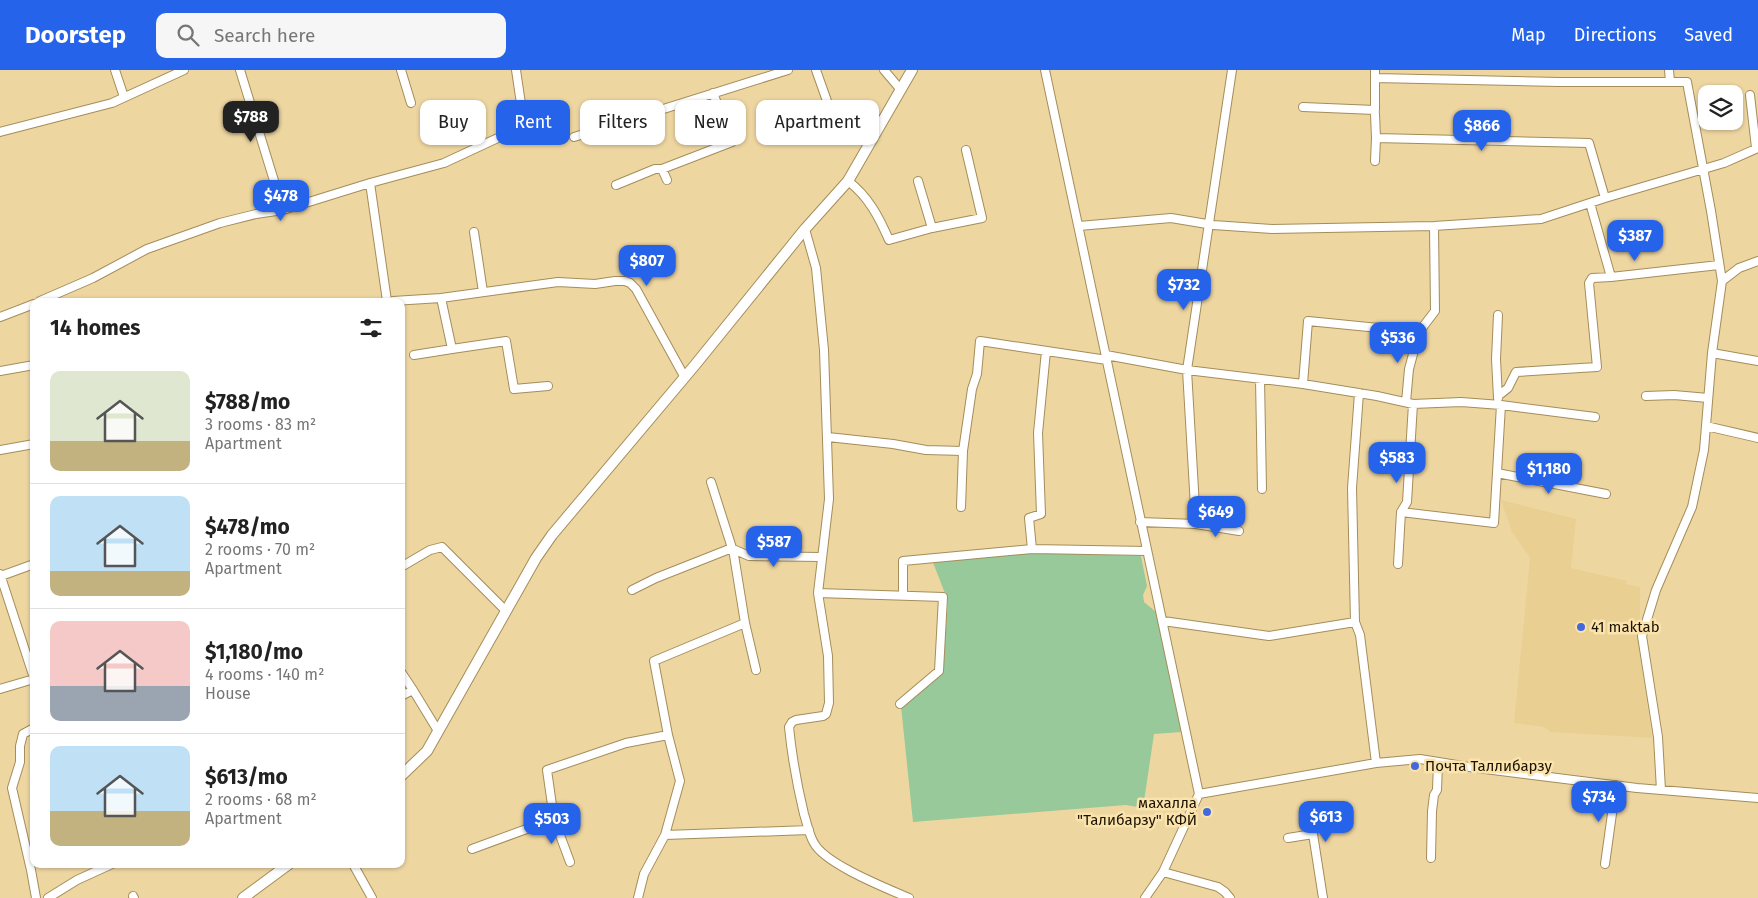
<!DOCTYPE html>
<meta charset="utf-8">
<style>
:root{--surface:#fff;--page:#f6f6f6;--text:#222;--muted:#767676;--line:#e0e0e0;--accent:#2563eb}
body{margin:0;font-family:"Fira Sans",sans-serif;background:var(--page);color:var(--text);height:100vh;display:flex;flex-direction:column;font-size:19px;white-space:nowrap}
*{box-sizing:border-box;margin:0}
p{font-size:16px;color:var(--muted)}
.icon{flex:none;width:28px;height:28px;fill:none;stroke:currentColor;stroke-width:2;stroke-linecap:round;stroke-linejoin:round}
.map{position:relative;flex:1;overflow:hidden}
.panel{position:absolute;left:30px;top:228px;width:375px;height:570px;display:flex;flex-direction:column;background:var(--surface);border-radius:10px;box-shadow:0 1px 4px #0004}
.panel>*{flex:none}
.top-card{position:absolute;left:420px;top:30px;width:475px;height:45px;display:flex;gap:10px}
.buttons{position:absolute;left:1698px;top:15px;display:grid;gap:10px}
.buttons a{display:grid;place-items:center;width:45px;height:45px;border-radius:10px;background:var(--surface);box-shadow:0 1px 4px #0004;font-size:25px}
.price{position:absolute;translate:-50% -42px;padding:0 11px;border-radius:10px;background:var(--accent);color:#fff;font-size:16px;line-height:32px;filter:drop-shadow(0 1px 2px #0008)}
.price::after{content:'';position:absolute;left:50%;top:30px;width:15px;height:11px;margin-left:-8px;background:inherit;clip-path:polygon(0 0,100% 0,50% 100%)}
.price.on{background:#222;color:#fff}
ul{padding:0;list-style:none}
li{display:flex;align-items:center;gap:15px;height:125px;padding:0 20px}
li+li{border-top:1px solid var(--line)}
li span{display:grid;place-items:center;flex:none;width:140px;height:100px;border-radius:10px;color:#555}
li>.icon{margin-inline-start:auto}
span .icon{width:60px;height:60px;fill:#fffc;stroke-width:1}
li b{font-size:21px}
h2{display:flex;justify-content:space-between;align-items:center;height:60px;padding:0 20px;font-size:21px}
.chip{padding:0 18px;border-radius:10px;background:var(--surface);box-shadow:0 1px 4px #0004;font-size:18px;line-height:45px}
.chip.on{background:var(--accent);color:#fff}
header{display:flex;align-items:center;gap:30px;box-sizing:border-box;height:70px;padding:0 25px;background:var(--accent);color:#fff}
header strong{font-size:24px}
nav{display:flex;gap:28px;margin-inline-start:auto;font-size:18px}
.search{width:350px;height:45px;background:var(--page);display:flex;align-items:center;gap:12px;box-sizing:border-box;padding:0 18px;border-radius:10px;color:var(--muted);font-size:19px}
.map>svg:first-child{display:block}
</style>
<header>
<strong>Doorstep</strong>
<div class="search"><svg class="icon" aria-label="search" viewBox="0 0 24 24"><circle cx="10" cy="10" r="6"/><path d="M15 15l6 6"/></svg>Search here</div>
<nav><a>Map</a><a>Directions</a><a>Saved</a></nav>
</header>
<div class="map">
<svg width="1758" height="828" viewBox="0 0 1758 828">
<rect width="100%" height="100%" fill="#eed6a1"/>
<path fill="#eacf92" d="M 1501,430 L 1576,449 L 1571,498 L 1627,511 L 1626,514 L 1640,517 L 1640,543 L 1638,570 L 1652,668 L 1551,662 L 1544,657 L 1514,653 L 1530,488 L 1512,462 Z"/>
<path fill="#97c99a" d="M 1039,483 L 1141,486 L 1147,516 L 1143,525 L 1144,532 L 1156,542 L 1181,662 L 1154,664 L 1143,738 L 1126,735 L 913,752 L 901,636 L 943,602 L 948,531 L 932,490 Z"/>
<g fill="none" stroke-linecap="round" stroke-linejoin="round">
<g stroke="#a48d5b" stroke-width="10">
<path id="minor" d="M 115,0 L 124,27
M 240,0 L 283,140
M 401,0 L 411,33
M 816,0 L 827,31
M 884,0 L 901,20
M 1045,0 L 1199,724 L 1163,802 L 1145,828
M 1669,0 L 1670,12
M 1375,8 L 1559,12 L 1687,12 L 1711,141 L 1722,211 L 1712,283 L 1704,380 L 1692,437 L 1656,520 L 1642,566 L 1658,667 L 1661,720
M 1750,25 L 1756,78
M 1303,37 L 1375,40 L 1375,0
M 1375,44 L 1376,68 L 1589,73 L 1605,128
M 0,62 L 112,33 L 184,0
M 574,67 L 788,0
M 1375,91 L 1376,68
M 667,110 L 662,99 L 732,72 L 713,23
M 848,111 C 868,126 879,147 889,170 L 932,158 L 982,148 L 966,80
M 918,111 L 932,158
M 370,113 L 387,231
M 616,115 L 655,99 L 662,99
M 1590,133 L 1611,207 L 1719,195
M 1079,156 L 1171,148 L 1213,155 L 1272,159 L 1434,156 L 1541,149 L 1605,128 L 1724,93 L 1758,78
M 805,159 L 816,198 L 824,280 L 829,429 L 818,523 L 828,586 L 829,633 L 826,644 L 823,646 L 796,650 L 792,652 L 789,657 C 792,687 797,715 804,744 C 807,753 809,765 814,773 C 825,794 886,818 909,828
M 474,162 L 483,222
M 1722,211 L 1739,198 L 1758,191
M 441,228 L 558,212 L 595,214 L 615,211 L 625,211 L 630,213 L 636,219 L 684,306
M 40,231 L 93,208 L 147,179 L 220,153 L 256,144 L 283,140 L 370,113 L 444,93 L 515,60 L 524,54 L 516,0
M 393,231 L 441,228 L 452,279 L 414,285
M 0,247 L 34,234
M 452,279 L 506,271 L 514,319 L 548,316
M 1712,283 L 1758,291
M 1106,285 L 1187,300 L 1303,314 L 1377,326 L 1413,334 L 1461,332 L 1501,335 L 1595,347
M 0,301 L 34,295
M 1260,309 L 1262,419
M 1303,314 L 1308,251 L 1419,262 L 1435,241 L 1434,156
M 1359,323 L 1352,418 L 1355,552 L 1360,565 L 1376,693
M 1498,326 L 1508,318 L 1516,302 L 1597,297 L 1589,213 L 1592,208 L 1611,207
M 1646,326 L 1674,325 L 1708,328
M 1498,328 L 1496,289 L 1498,245
M 1406,332 L 1409,299 L 1419,262
M 1706,356 L 1758,368
M 828,367 L 893,374 L 926,380 L 963,381 L 961,437
M 0,380 L 34,374
M 963,381 L 972,319 L 977,304 L 980,271 L 1107,290
M 1497,403 L 1606,424
M 711,412 L 732,478
M 1401,442 L 1494,453 L 1501,335
M 1140,452 L 1196,454 L 1187,300 L 1232,0
M 1196,454 L 1239,461
M 733,479 L 749,486 L 821,487
M 1032,479 L 1147,481
M 1398,494 L 1401,442 L 1407,432 L 1413,334
M 401,497 L 430,480 L 442,477 L 506,541
M 0,504 L 34,608
M 1,506 L 34,494
M 632,520 L 656,508 L 732,478 L 733,479 L 745,553 L 654,591 L 668,665
M 818,523 L 943,527 L 939,601 L 900,634
M 903,525 L 903,491 L 1032,479 L 1029,448 L 1041,444 L 1038,363 L 1046,281
M 1163,551 L 1269,566 L 1355,552
M 745,553 L 756,600
M 401,602 L 413,620
M 0,619 L 34,609
M 401,626 L 413,620 L 438,661
M 34,658 L 23,664 L 20,676 L 20,692 L 12,718 L 31,800 L 36,828
M 1199,724 L 1376,693 L 1420,689 L 1469,697 L 1637,718 L 1758,728
M 554,749 L 570,792
M 665,765 L 809,760
M 1288,768 L 1313,764 L 1323,828
M 472,779 L 554,749 L 547,700 L 626,673 L 668,665 L 680,711 L 665,765 L 644,804 L 638,828
M 1431,788 L 1432,741 L 1434,725 L 1437,720 L 1438,693
M 353,794 L 372,828
M 1605,794 L 1616,715
M 1163,802 L 1218,817 L 1225,822 L 1230,828
M 133,826 L 134,828
M 48,828 L 77,810 L 112,794"/>
</g>
<g stroke="#a48d5b" stroke-width="12">
<path id="major" d="M 401,706 L 427,681 L 536,488 L 552,465 L 695,295 L 805,159 L 848,111 L 912,0
M 243,828 L 289,794"/>
</g>
<use href="#minor" stroke="#fff" stroke-width="8"/>
<use href="#major" stroke="#fff" stroke-width="10"/>
</g>
<g fill="#436adc" stroke="#fbe3ae" stroke-width="2">
<circle cx="1581" cy="557" r="5"/>
<circle cx="1415" cy="696" r="5"/>
<circle cx="1207" cy="742" r="5"/>
</g>
<g text-anchor="middle" dominant-baseline="central" stroke-width="5" stroke-linejoin="round" paint-order="stroke">
<g font-size="15" fill="#1b1301" stroke="#fbe3ae" text-anchor="start">
<text x="1591" y="557">41 maktab</text>
<text x="1425" y="696">Почта Таллибарзу</text>
<text x="1197" y="733" text-anchor="end">махалла<tspan x="1197" dy="17">"Талибарзу" КФЙ</tspan></text>
</g>
</g>
</svg>
<div class="buttons">
<a><svg class="icon" aria-label="layers" viewBox="0 0 24 24"><path d="M12 4l9 5-9 5-9-5zM3 14l9 5 9-5"/></svg></a>
</div>
<b class="price on" style="left:251px;top:73px">$788</b>
<b class="price" style="left:1482px;top:82px">$866</b>
<b class="price" style="left:281px;top:152px">$478</b>
<b class="price" style="left:1635px;top:192px">$387</b>
<b class="price" style="left:647px;top:217px">$807</b>
<b class="price" style="left:1184px;top:241px">$732</b>
<b class="price" style="left:1398px;top:294px">$536</b>
<b class="price" style="left:1397px;top:414px">$583</b>
<b class="price" style="left:1549px;top:425px">$1,180</b>
<b class="price" style="left:1216px;top:468px">$649</b>
<b class="price" style="left:774px;top:498px">$587</b>
<b class="price" style="left:1599px;top:753px">$734</b>
<b class="price" style="left:1326px;top:773px">$613</b>
<b class="price" style="left:552px;top:775px">$503</b>
<div class="top-card">
<a class="chip">Buy</a>
<a class="chip on">Rent</a>
<a class="chip">Filters</a>
<a class="chip">New</a>
<a class="chip">Apartment</a>
</div>
<section class="panel">
<h2>14 homes<svg class="icon" aria-label="filters" viewBox="0 0 24 24"><path d="M4 7h16M4 17h16"/><circle cx="9" cy="7" r="2"/><circle cx="15" cy="17" r="2"/></svg></h2>
<ul>
<li><span style="background:linear-gradient(#dfe7d0 70%,#c2b280 0)"><svg class="icon" aria-label="home" viewBox="0 0 24 24"><path d="M3 11l9-7 9 7M6 9v11h12V9"/></svg></span><div><b>$788/mo</b><p>3 rooms · 83 m²</p><p>Apartment</p></div></li>
<li><span style="background:linear-gradient(#bfe0f5 75%,#c2b280 0)"><svg class="icon" aria-label="home" viewBox="0 0 24 24"><path d="M3 11l9-7 9 7M6 9v11h12V9"/></svg></span><div><b>$478/mo</b><p>2 rooms · 70 m²</p><p>Apartment</p></div></li>
<li><span style="background:linear-gradient(#f6c9c9 65%,#9aa5b1 0)"><svg class="icon" aria-label="home" viewBox="0 0 24 24"><path d="M3 11l9-7 9 7M6 9v11h12V9"/></svg></span><div><b>$1,180/mo</b><p>4 rooms · 140 m²</p><p>House</p></div></li>
<li><span style="background:linear-gradient(#bfe0f5 65%,#c2b280 0)"><svg class="icon" aria-label="home" viewBox="0 0 24 24"><path d="M3 11l9-7 9 7M6 9v11h12V9"/></svg></span><div><b>$613/mo</b><p>2 rooms · 68 m²</p><p>Apartment</p></div></li>
</ul>
</section>
</div>
